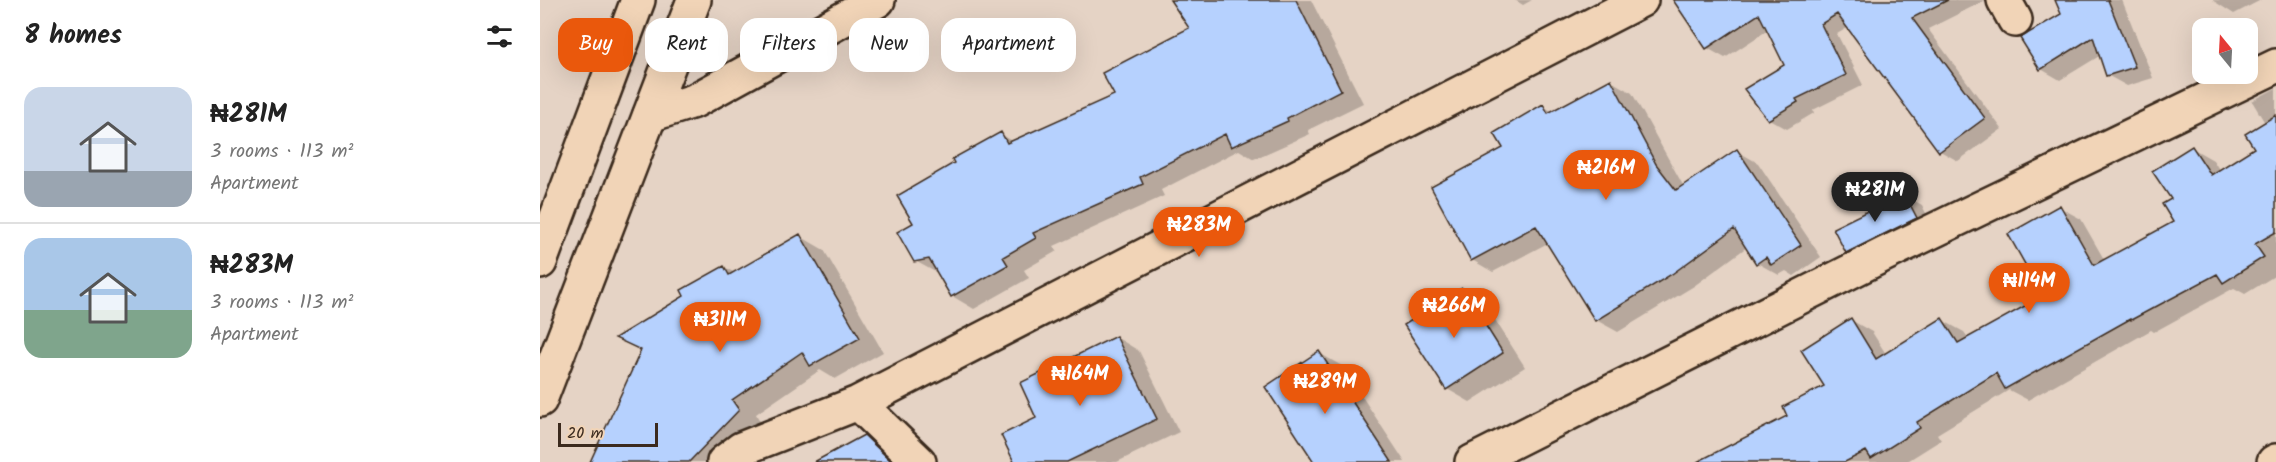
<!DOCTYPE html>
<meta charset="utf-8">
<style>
:root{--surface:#fff;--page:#f6f6f6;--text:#222;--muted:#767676;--line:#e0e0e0;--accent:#ea580c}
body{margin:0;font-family:Kalam,sans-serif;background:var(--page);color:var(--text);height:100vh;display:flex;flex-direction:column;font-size:22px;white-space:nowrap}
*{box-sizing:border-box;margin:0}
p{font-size:20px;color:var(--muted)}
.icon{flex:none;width:33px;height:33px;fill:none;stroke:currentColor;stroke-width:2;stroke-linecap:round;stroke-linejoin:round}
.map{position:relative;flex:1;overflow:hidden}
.panel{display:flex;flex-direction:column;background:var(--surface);width:540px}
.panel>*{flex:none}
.banner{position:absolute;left:18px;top:18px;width:570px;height:54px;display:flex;gap:12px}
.needle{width:39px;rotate:342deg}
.controls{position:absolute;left:1652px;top:18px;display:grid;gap:12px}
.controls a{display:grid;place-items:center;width:66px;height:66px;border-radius:12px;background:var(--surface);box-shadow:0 6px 24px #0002;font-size:30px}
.scale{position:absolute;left:18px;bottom:15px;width:100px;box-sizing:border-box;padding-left:6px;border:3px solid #3b2a1e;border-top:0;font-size:16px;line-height:21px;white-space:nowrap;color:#3b2a1e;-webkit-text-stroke:4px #f1d4b7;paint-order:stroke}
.price{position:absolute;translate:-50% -51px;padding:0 14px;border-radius:21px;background:var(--accent);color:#fff;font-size:20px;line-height:39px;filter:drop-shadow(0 2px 3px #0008)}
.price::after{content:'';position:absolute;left:50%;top:36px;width:18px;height:14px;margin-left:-9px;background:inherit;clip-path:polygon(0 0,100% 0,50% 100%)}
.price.selected{background:#222;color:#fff}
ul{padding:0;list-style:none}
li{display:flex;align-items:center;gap:18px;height:150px;padding:0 24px}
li+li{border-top:2px solid var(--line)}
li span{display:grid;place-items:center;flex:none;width:168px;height:120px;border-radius:18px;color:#555}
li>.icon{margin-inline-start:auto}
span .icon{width:72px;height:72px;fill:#fffc;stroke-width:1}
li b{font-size:26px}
h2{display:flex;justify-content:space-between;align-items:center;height:72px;padding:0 24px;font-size:26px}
.pill{padding:0 21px;border-radius:18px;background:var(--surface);box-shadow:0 6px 24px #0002;font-size:21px;line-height:54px}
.pill.selected{background:var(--accent);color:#fff}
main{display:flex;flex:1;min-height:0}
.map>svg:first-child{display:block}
</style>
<main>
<section class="panel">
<h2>8 homes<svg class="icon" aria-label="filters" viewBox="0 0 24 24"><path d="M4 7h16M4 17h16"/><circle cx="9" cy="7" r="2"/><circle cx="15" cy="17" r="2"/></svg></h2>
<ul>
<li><span style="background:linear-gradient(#c9d6e8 70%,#9aa5b1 0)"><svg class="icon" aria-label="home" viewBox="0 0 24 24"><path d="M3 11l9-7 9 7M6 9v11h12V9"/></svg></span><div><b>₦281M</b><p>3 rooms · 113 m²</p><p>Apartment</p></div></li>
<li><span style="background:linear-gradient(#a9c7e8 60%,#7fa58c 0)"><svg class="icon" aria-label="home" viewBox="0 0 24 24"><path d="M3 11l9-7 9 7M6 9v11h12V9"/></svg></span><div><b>₦283M</b><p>3 rooms · 113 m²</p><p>Apartment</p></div></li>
</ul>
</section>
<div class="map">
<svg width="1736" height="462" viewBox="0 0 1736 462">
<rect width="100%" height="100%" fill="#e5d3c5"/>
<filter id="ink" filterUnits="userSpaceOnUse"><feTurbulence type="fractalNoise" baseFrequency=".0167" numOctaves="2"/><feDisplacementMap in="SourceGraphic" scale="12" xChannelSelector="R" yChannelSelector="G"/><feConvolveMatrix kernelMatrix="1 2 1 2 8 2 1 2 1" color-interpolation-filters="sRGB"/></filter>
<g filter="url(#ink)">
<path fill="#0003" d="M 632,0 L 771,0 L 823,103 L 768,130 L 770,134 L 714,159 L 699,150 L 621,190 L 624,196 L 514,246 L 517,251 L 484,270 L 489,278 L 434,309 L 412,296 L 399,274 L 375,261 L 375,224 L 416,164 L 461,134 L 474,142 L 576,96 L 651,28 Z
M 975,0 L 992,0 L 983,5 Z
M 1148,0 L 1446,0 L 1388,29 L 1462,129 L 1418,161 L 1400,151 L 1309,27 L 1297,34 L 1323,85 L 1273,110 L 1274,113 L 1247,129 L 1229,119 L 1246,65 L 1228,30 L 1185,58 L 1167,48 L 1139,6 Z
M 1517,0 L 1582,0 L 1613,78 L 1587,86 L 1567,75 L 1561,55 L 1520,80 L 1501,69 L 1523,14 Z
M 1672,0 L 1721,0 L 1694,14 Z
M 1071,81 L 1092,93 L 1144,187 L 1197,151 L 1218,163 L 1281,257 L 1254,276 L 1246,271 L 1239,275 L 1217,263 L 1207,247 L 1154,286 L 1078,332 L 1056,320 L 1008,243 L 953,272 L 932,260 L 965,149 L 1003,106 L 1013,112 Z
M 1736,88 L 1736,275 L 1705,294 L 1694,288 L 1614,332 L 1611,330 L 1488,400 L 1469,390 L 1397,434 L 1401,440 L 1366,462 L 1161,462 L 1249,417 L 1286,387 L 1311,320 L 1332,332 L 1346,354 L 1402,320 L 1424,332 L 1429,339 L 1505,296 L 1519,207 L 1541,219 L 1565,261 L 1635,223 L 1633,200 L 1652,148 L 1673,160 L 1680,171 L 1716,149 L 1725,123 L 1712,101 Z
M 1364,195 L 1382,205 L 1393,228 L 1325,262 L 1307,252 Z
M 260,236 L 284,250 L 343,352 L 295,379 L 280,370 L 216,414 L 222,425 L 186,462 L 52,462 L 102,352 L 78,338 L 146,297 L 184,267 L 195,273 Z
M 922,290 L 945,304 L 985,367 L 930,402 L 907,389 Z
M 576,337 L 599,351 L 639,432 L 577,462 L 475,462 L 498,419 Z
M 779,353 L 802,366 L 865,462 L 776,462 Z
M 324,436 L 347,450 L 360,462 L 277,462 Z"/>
<path fill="#b6d1fe" stroke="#3b2a1e" stroke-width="1.5" d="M 630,0 L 756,0 L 801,90 L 747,118 L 748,121 L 691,147 L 685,134 L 600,177 L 603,184 L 493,233 L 496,238 L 463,257 L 468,265 L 411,297 L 389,259 L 374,262 L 357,232 L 373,223 L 357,196 L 414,163 L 412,159 L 461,132 L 467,143 L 574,95 L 562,73 L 649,28 Z
M 1133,0 L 1408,0 L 1372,18 L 1445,118 L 1399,152 L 1297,14 L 1281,24 L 1306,75 L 1256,99 L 1258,102 L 1228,120 L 1204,89 L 1244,65 L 1219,14 L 1166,49 Z
M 1515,0 L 1568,0 L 1595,67 L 1566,76 L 1553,37 L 1500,70 L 1480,38 L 1521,14 Z
M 1071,79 L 1116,164 L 1136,190 L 1197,149 L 1261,245 L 1231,265 L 1226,257 L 1216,264 L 1194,229 L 1132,274 L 1055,321 L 996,226 L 931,261 L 891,187 L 963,148 L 954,133 L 1003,104 L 1008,113 Z
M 1736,115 L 1736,232 L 1715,244 L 1724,257 L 1683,283 L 1677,274 L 1591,320 L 1590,319 L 1465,389 L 1456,373 L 1377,422 L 1380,428 L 1331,459 L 1326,451 L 1305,462 L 1157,462 L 1247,416 L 1243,407 L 1284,386 L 1261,350 L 1311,318 L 1336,359 L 1402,318 L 1418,343 L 1503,296 L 1468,234 L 1520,205 L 1554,265 L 1633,222 L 1622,204 L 1631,199 L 1612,171 L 1652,146 L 1671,175 L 1714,148 L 1705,134 Z
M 1364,193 L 1377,218 L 1306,253 L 1293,228 Z
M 260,234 L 320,338 L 270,366 L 262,352 L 192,400 L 199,410 L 149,462 L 50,462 L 101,350 L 75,338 L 144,296 L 141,290 L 184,266 L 189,275 Z
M 922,288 L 963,353 L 906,390 L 864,325 Z
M 576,336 L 617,419 L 527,462 L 474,462 L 461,435 L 496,418 L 480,383 Z
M 779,351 L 852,462 L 774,462 L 725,387 Z
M 324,435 L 352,462 L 274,462 Z"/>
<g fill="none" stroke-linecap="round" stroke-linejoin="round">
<g stroke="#3b2a1e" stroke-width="38">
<path id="minor" d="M 1464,0 L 1475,20
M 110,115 L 154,101 L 338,0
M 318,403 L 379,462
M 184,462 L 201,449 L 318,403 L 1101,0
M 932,462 L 1345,254 L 1736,66
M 1734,462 L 1736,461"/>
</g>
<g stroke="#3b2a1e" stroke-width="38">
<path id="major" d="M 0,262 L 98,0
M 0,400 L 154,0"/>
</g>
<use href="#minor" stroke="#f1d4b7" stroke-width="33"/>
<use href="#major" stroke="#f1d4b7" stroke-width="33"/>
</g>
</g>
</svg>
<div class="controls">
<a><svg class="needle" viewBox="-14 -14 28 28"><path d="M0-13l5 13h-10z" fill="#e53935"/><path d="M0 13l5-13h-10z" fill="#767676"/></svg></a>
</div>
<div class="scale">20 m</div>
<b class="price" style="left:1066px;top:201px">₦216M</b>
<b class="price selected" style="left:1335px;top:223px">₦281M</b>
<b class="price" style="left:659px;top:258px">₦283M</b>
<b class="price" style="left:1489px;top:314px">₦114M</b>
<b class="price" style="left:914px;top:339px">₦266M</b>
<b class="price" style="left:180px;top:353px">₦311M</b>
<b class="price" style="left:540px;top:407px">₦164M</b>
<b class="price" style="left:785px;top:415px">₦289M</b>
<div class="banner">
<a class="pill selected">Buy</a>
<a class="pill">Rent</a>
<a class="pill">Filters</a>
<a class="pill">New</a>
<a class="pill">Apartment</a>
</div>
</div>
</main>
